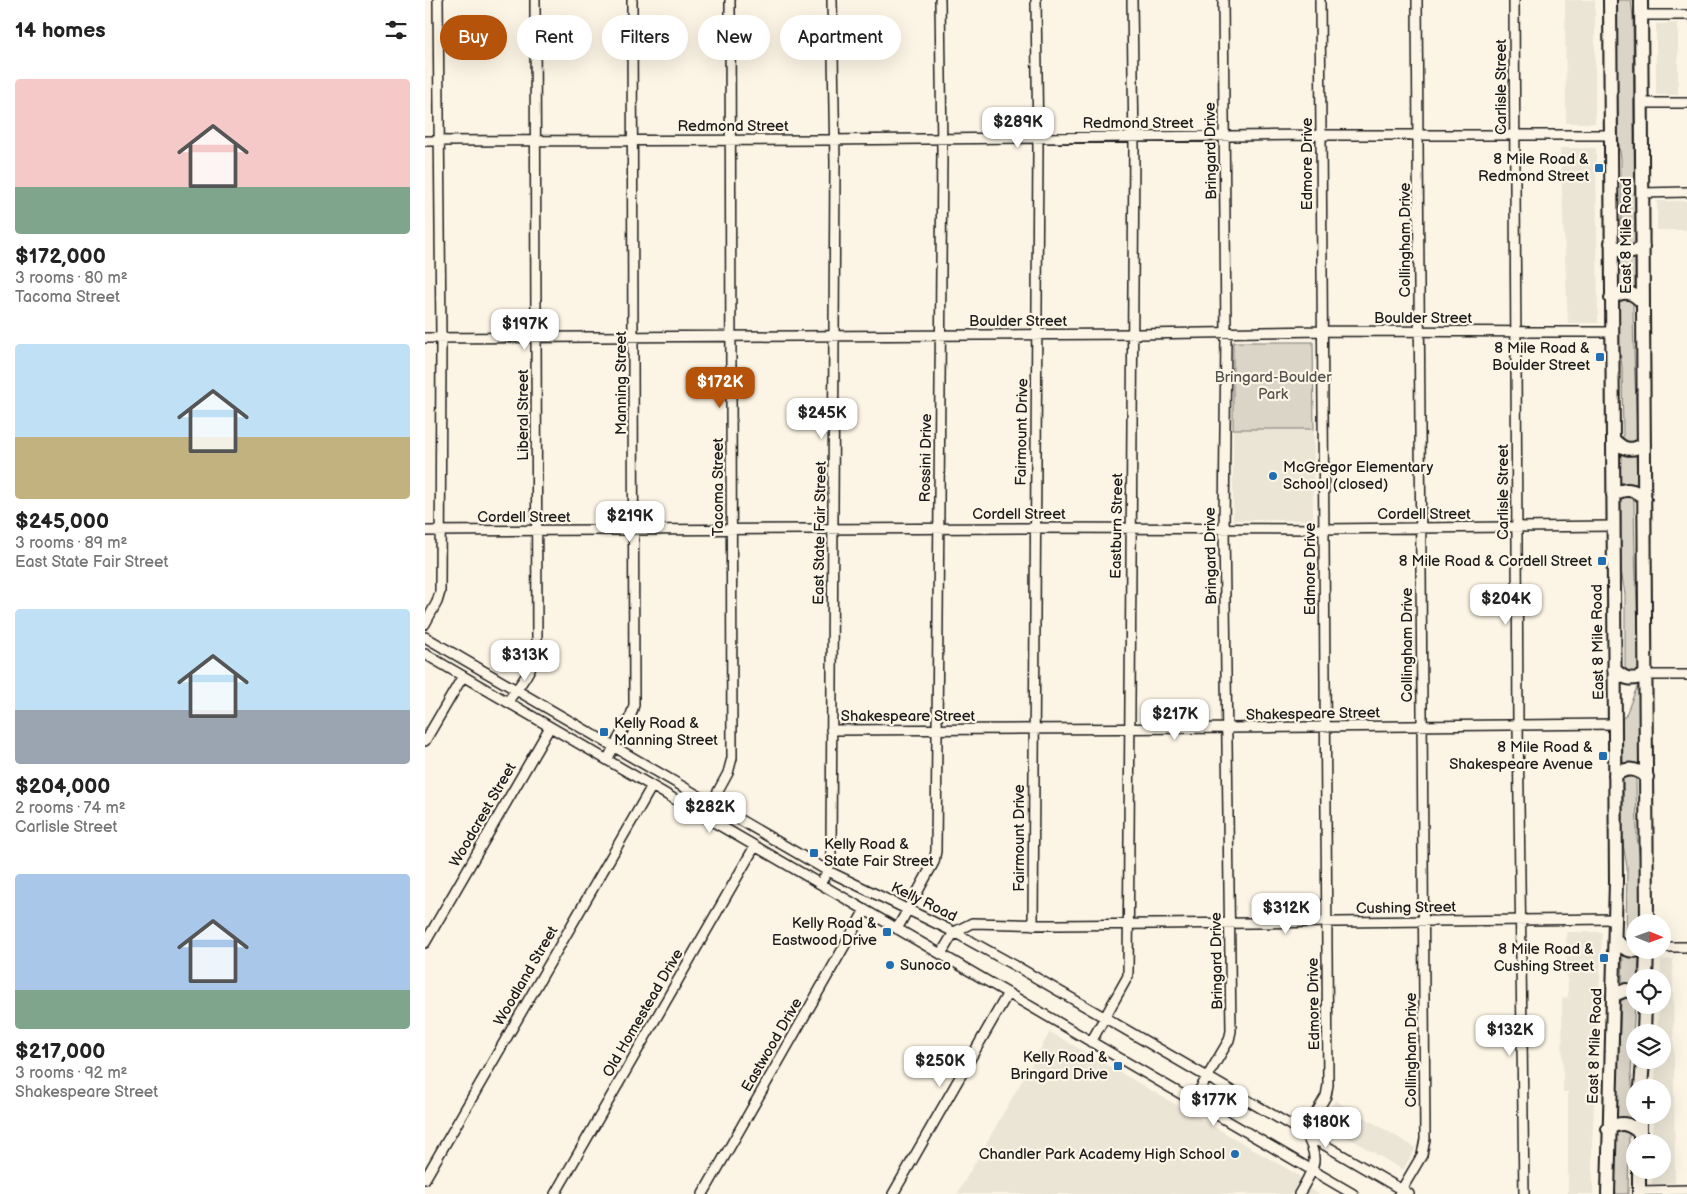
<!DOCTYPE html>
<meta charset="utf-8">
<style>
:root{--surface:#fff;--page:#f6f6f6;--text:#222;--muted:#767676;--accent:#b45309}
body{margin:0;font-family:"Balsamiq Sans",sans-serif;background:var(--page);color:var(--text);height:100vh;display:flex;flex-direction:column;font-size:19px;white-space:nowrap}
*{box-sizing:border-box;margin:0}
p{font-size:16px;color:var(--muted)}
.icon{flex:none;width:28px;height:28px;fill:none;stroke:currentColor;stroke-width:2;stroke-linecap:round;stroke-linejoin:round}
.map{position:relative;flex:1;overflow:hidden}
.details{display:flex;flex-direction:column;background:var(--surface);width:425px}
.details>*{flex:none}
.hud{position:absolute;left:15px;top:15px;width:475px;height:45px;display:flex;gap:10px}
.needle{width:32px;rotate:91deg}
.tools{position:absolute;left:1201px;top:914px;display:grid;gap:10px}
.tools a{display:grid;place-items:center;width:45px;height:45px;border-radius:50%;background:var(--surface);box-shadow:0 5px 20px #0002;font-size:25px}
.price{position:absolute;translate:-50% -42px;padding:0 11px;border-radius:10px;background:#fff;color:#222;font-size:16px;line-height:32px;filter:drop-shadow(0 1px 2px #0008)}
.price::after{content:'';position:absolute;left:50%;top:30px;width:15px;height:11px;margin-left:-8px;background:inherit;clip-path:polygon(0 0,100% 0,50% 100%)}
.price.current{background:var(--accent);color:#fff}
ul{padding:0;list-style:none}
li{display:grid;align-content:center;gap:10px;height:265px;padding:0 15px}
li span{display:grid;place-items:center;height:155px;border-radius:5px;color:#555}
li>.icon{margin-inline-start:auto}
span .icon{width:90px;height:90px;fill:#fffc;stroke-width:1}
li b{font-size:21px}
h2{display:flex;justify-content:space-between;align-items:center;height:60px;padding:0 15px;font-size:21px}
.chip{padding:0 18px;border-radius:22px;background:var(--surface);box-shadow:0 5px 20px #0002;font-size:18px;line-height:45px}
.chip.current{background:var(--accent);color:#fff}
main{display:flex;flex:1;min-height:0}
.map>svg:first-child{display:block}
</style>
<main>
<section class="details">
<h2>14 homes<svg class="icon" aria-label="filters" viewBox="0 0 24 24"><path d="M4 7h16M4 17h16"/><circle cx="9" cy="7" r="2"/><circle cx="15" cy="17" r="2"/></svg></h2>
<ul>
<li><span style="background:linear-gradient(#f6c9c9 70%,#7fa58c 0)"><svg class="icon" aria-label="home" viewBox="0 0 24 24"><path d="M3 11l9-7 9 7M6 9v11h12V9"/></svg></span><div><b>$172,000</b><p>3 rooms · 80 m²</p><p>Tacoma Street</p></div></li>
<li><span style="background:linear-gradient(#bfe0f5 60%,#c2b280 0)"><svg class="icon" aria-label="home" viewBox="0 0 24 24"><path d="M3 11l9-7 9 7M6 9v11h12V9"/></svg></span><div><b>$245,000</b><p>3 rooms · 89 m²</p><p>East State Fair Street</p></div></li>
<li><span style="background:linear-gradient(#bfe0f5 65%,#9aa5b1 0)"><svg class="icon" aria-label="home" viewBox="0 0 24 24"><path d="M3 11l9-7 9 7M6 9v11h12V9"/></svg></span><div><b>$204,000</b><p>2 rooms · 74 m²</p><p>Carlisle Street</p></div></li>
<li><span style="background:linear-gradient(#a9c7e8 75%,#7fa58c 0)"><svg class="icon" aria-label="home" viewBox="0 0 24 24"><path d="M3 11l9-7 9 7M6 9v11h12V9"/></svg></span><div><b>$217,000</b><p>3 rooms · 92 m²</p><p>Shakespeare Street</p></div></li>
</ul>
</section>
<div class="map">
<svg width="1262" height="1194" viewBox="0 0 1262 1194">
<rect width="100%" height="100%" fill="#fcf5e5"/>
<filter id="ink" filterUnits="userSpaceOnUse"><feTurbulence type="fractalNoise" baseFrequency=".02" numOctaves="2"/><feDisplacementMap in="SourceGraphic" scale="10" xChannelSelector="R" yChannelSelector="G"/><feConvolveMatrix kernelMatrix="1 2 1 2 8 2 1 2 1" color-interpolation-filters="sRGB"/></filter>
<g filter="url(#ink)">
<path fill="#ebe5d6" d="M 1140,0 L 1170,0 L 1170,123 L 1141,123 Z
M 1253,23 L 1253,95 L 1231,95 L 1231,24 Z
M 1135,148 L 1171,148 L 1173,323 L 1143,323 Z
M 1232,201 L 1262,201 L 1262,230 L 1232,230 Z
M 808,429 L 889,429 L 888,520 L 808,520 Z
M 1141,932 L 1177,932 L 1167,1145 L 1168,1194 L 1143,1194 L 1143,1092 L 1138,1092 L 1137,998 L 1143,997 Z
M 1248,959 L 1250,1183 L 1227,1184 L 1227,1170 L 1238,1170 L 1238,1142 L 1227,1142 L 1228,1115 L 1238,1115 L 1238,1088 L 1230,1087 L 1231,1060 L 1238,1060 L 1238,1032 L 1232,1032 L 1234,1005 L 1238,1005 L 1238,978 L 1235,977 L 1236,960 Z
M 625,1032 L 873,1175 L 885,1189 L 894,1194 L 532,1194 Z
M 910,1100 L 991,1148 L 978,1170 L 897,1122 Z"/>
<path fill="#dbd5c8" stroke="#7c7872" d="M 1192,0 L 1206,0 L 1208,17 L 1210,239 L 1208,246 L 1203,248 L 1197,244 L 1196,241 L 1196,159 L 1193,135 Z
M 1194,256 L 1210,258 L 1210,289 L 1194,287 Z
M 1198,297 L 1207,301 L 1208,304 C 1208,348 1211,392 1212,436 L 1211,442 L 1207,444 L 1199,441 L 1198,439 L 1197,367 L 1194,341 L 1194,303 Z
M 808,342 L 888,342 L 889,429 L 808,429 Z
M 1196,453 L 1211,454 L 1212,485 L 1195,483 Z
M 1199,494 L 1208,497 L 1209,500 C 1209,556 1213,611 1214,667 L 1212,672 L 1208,674 L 1201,671 L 1200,668 L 1200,594 L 1196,570 L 1196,500 Z
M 1214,686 L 1214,764 L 1198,765 L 1197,717 L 1200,717 L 1212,687 Z
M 1201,775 L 1210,776 L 1211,780 L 1212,837 L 1215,859 L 1215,922 L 1210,922 L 1210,946 L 1201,942 L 1201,940 L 1202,867 L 1198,844 L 1198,779 Z
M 1198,954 L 1214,956 L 1213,977 L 1210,978 L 1210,987 L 1197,985 Z
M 1201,995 L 1209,999 L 1210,1002 L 1206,1073 L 1208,1095 L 1207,1120 L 1199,1118 L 1191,1118 L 1196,1001 Z
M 1195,1128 L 1204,1132 L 1204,1135 L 1203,1194 L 1191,1194 L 1190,1186 L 1191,1134 Z"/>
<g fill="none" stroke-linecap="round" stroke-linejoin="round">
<g stroke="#1c1c1c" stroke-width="12">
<path id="minor" d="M 1089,0 L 1093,724 L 1099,1194
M 1216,15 L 1262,15
M 1217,103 L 1262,103
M 0,141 L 400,140 L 896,135 L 1185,135
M 1217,193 L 1262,192
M 0,338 L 715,334 L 897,331 L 1186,332
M 0,531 L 603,528 L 898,529 L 1188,526
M 0,624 L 12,602 L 15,592 L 16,338 L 13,0
M 0,637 L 403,871 L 529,932 L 596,969 L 984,1194
M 0,654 L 928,1194
M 1221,675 L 1262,675
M 82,702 C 94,687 109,668 112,649 L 110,0
M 406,730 L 802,728 L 1190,724
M 0,741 L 38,676
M 182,760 L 206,715 L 209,705 L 207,0
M 279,817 L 303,773 L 307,758 L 305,0
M 395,884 L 403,871 L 406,854 L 410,163 L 407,0
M 608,925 L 613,149 L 611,0
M 472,929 L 509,862 L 511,851 L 517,150 L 515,0
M 0,943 L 125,727
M 1238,947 L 1262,947
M 516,954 L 529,932 L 547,923 L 633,925 L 1191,919
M 666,1042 L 703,976 L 709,149 L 707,0
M 768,1101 L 804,1040 L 806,1031 L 799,528 L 801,334 L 798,0
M 880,1132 L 901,1096 L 903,1085 L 895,0
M 0,1179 L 227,786
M 1214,1191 L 1262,1190
M 130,1194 L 330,846
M 278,1194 L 440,910
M 468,1194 L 583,993
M 874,1194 C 889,1168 896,1160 880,1133
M 974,1194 L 997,1155 L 1000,1139 L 992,0"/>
</g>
<g stroke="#1c1c1c" stroke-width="16">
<path id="highway" d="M 1216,0 L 1222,922
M 1186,243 C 1196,253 1205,256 1218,247
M 1186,298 C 1200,289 1208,292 1218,303
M 1188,439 C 1198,450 1206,452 1219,444
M 1188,495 C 1200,487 1209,489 1220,498
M 1189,669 C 1200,680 1207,681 1221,675
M 1190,775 C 1202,767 1211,768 1222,777
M 1191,940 C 1198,948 1204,953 1215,950
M 1221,978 L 1222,950
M 1189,995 L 1201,990 L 1210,993
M 1219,1032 L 1220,1005
M 1216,1088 L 1218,1060
M 1183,1129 C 1196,1121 1204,1123 1215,1133
M 1215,1142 L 1215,1115
M 1183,1194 L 1191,881 L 1185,0
M 1214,1194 L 1214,1170"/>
</g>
<use href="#minor" stroke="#fcf5e5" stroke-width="9"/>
<use href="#highway" stroke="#fcf5e5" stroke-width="12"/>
</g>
</g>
<g fill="#1f6fb2" stroke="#fcf5e5" stroke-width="2">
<rect x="1169" y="163" width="10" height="10" rx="2.5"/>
<rect x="1170" y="352" width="10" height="10" rx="2.5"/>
<circle cx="848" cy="476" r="5"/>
<rect x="1172" y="556" width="10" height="10" rx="2.5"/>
<rect x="174" y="727" width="10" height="10" rx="2.5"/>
<rect x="1173" y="751" width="10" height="10" rx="2.5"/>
<rect x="384" y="848" width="10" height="10" rx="2.5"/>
<rect x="457" y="927" width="10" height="10" rx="2.5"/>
<rect x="1174" y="953" width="10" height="10" rx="2.5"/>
<circle cx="465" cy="965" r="5"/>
<rect x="688" y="1061" width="10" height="10" rx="2.5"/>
<circle cx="810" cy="1154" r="5"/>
</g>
<g text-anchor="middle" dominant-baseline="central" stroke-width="4.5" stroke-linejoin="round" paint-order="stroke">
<g font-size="15" fill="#1c1c1c" stroke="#fcf5e5">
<text transform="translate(1076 87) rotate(-90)">Carlisle Street</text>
<text x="713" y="123">Redmond Street</text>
<text x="308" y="126">Redmond Street</text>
<text transform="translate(786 151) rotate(-91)">Bringard Drive</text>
<text transform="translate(882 164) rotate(-90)">Edmore Drive</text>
<text transform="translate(1201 236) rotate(-90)">East 8 Mile Road</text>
<text transform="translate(980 240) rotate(-90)">Collingham Drive</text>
<text x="998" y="318">Boulder Street</text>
<text x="593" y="321">Boulder Street</text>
<text transform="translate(196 383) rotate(-90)">Manning Street</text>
<text transform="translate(98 415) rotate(-90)">Liberal Street</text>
<text transform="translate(597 432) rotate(-89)">Fairmount Drive</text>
<text transform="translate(501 458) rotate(-89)">Rossini Drive</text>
<text transform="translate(293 487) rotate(-90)">Tacoma Street</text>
<text transform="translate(1078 492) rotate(-90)">Carlisle Street</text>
<text x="594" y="514">Cordell Street</text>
<text x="999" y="514">Cordell Street</text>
<text x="99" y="517">Cordell Street</text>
<text transform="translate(692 526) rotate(-89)">Eastburn Street</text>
<text transform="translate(395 533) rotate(-89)">East State Fair Street</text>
<text transform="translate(786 556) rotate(-91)">Bringard Drive</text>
<text transform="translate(885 569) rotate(-90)">Edmore Drive</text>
<text transform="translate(1173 642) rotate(-91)">East 8 Mile Road</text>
<text transform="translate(982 645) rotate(-90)">Collingham Drive</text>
<text transform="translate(888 714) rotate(-1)">Shakespeare Street</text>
<text x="483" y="716">Shakespeare Street</text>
<text transform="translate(58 815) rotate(-60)">Woodcrest Street</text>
<text transform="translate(594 838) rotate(-90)">Fairmount Drive</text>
<text transform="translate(499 902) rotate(26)">Kelly Road</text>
<text transform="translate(981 908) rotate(-1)">Cushing Street</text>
<text transform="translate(792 961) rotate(-91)">Bringard Drive</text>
<text transform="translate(101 976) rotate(-60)">Woodland Street</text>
<text transform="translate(889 1004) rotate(-91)">Edmore Drive</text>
<text transform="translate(218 1013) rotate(-60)">Old Homestead Drive</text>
<text transform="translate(347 1045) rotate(-60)">Eastwood Drive</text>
<text transform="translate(1170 1046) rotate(-88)">East 8 Mile Road</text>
<text transform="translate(986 1050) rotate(-90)">Collingham Drive</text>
</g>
<g font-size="15" fill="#1c1c1c" stroke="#fcf5e5" text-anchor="end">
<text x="1164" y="159">8 Mile Road &amp;<tspan x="1164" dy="17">Redmond Street</tspan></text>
<text x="1165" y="348">8 Mile Road &amp;<tspan x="1165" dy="17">Boulder Street</tspan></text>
<text x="858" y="467" text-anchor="start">McGregor Elementary<tspan x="858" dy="17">School (closed)</tspan></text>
<text x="1167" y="561">8 Mile Road &amp; Cordell Street</text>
<text x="189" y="723" text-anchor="start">Kelly Road &amp;<tspan x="189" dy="17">Manning Street</tspan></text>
<text x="1168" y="747">8 Mile Road &amp;<tspan x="1168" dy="17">Shakespeare Avenue</tspan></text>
<text x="399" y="844" text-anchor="start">Kelly Road &amp;<tspan x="399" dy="17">State Fair Street</tspan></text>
<text x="452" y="923">Kelly Road &amp;<tspan x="452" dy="17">Eastwood Drive</tspan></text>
<text x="1169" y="949">8 Mile Road &amp;<tspan x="1169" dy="17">Cushing Street</tspan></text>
<text x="475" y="965" text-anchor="start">Sunoco</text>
<text x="683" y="1057">Kelly Road &amp;<tspan x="683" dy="17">Bringard Drive</tspan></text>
<text x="800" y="1154">Chandler Park Academy High School</text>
</g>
<g font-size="15" fill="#555450" stroke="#fcf5e5">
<text x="848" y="377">Bringard-Boulder<tspan x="848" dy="17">Park</tspan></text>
</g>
</g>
</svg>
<div class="tools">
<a><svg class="needle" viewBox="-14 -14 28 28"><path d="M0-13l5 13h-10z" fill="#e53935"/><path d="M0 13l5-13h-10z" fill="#767676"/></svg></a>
<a><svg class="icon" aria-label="locate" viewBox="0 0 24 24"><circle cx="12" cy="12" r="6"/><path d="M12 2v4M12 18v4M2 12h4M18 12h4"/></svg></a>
<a><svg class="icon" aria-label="layers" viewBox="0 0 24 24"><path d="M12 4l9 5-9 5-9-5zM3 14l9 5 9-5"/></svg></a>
<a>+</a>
<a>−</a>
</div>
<b class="price" style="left:593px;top:149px">$289K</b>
<b class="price" style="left:100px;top:351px">$197K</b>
<b class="price current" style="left:295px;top:409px">$172K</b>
<b class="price" style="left:397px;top:440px">$245K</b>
<b class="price" style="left:205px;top:543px">$219K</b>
<b class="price" style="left:1081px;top:626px">$204K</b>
<b class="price" style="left:100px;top:682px">$313K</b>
<b class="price" style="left:750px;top:741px">$217K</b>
<b class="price" style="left:285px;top:834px">$282K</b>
<b class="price" style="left:861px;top:935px">$312K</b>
<b class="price" style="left:1085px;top:1057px">$132K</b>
<b class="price" style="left:515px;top:1088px">$250K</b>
<b class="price" style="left:789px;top:1127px">$177K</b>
<b class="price" style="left:901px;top:1149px">$180K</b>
<div class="hud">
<a class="chip current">Buy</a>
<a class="chip">Rent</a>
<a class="chip">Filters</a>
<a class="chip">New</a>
<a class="chip">Apartment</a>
</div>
</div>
</main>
